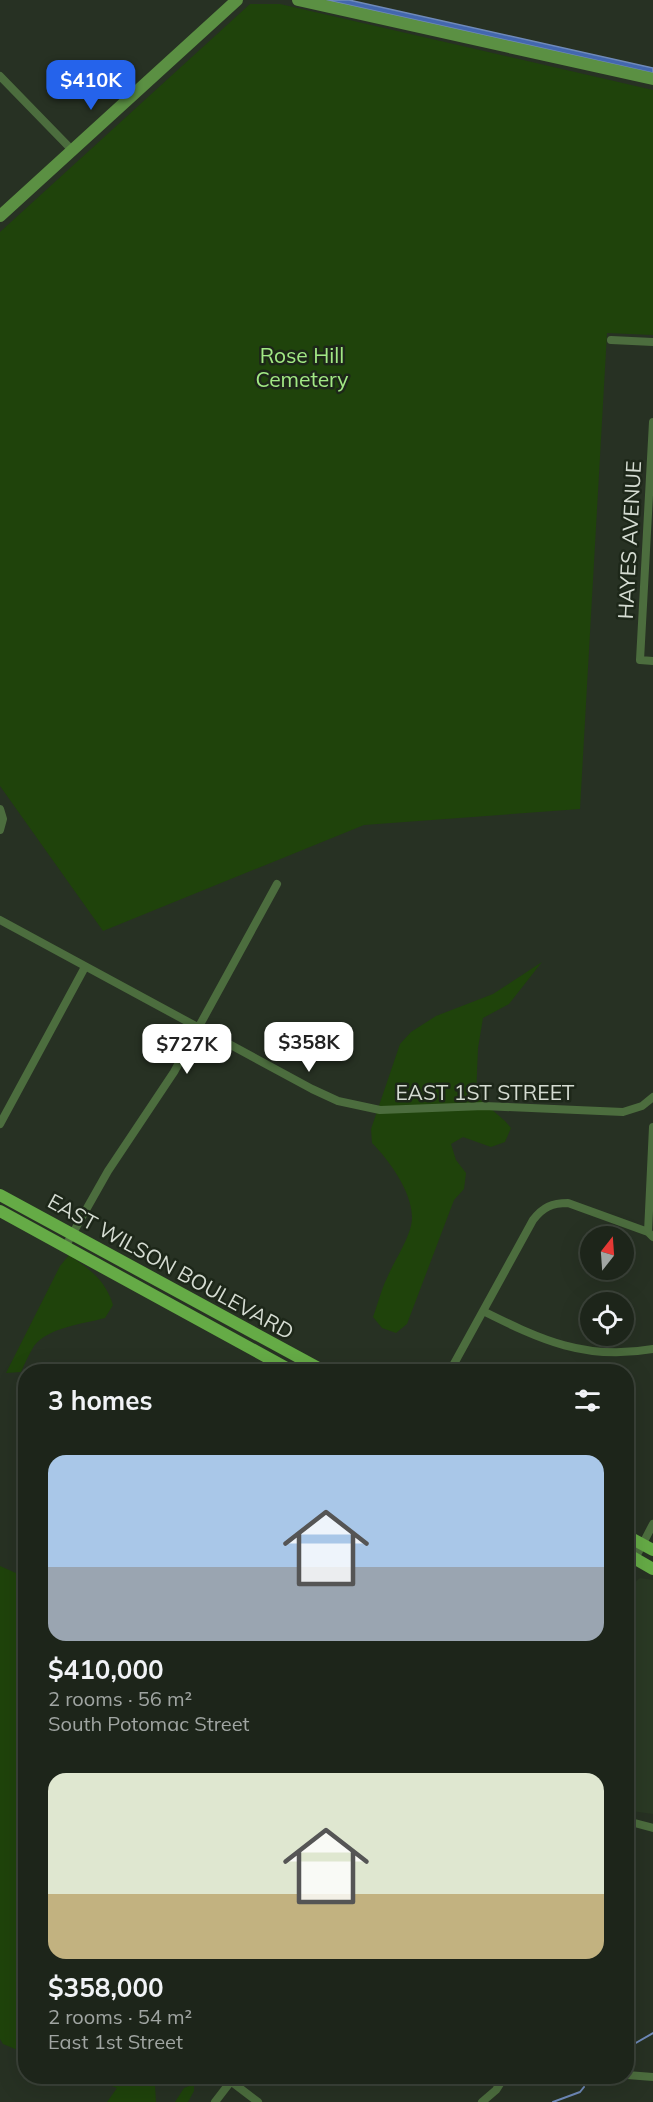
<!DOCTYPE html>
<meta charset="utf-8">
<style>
:root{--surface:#1d251a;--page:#2a3127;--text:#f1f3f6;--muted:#a0a5a2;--line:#3b4239;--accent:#2563eb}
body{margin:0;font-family:Mulish,sans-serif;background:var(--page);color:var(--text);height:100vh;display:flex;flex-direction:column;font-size:22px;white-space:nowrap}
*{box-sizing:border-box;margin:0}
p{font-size:20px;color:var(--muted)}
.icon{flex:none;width:33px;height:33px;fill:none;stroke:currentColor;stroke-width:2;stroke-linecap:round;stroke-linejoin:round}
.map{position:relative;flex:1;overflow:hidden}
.sheet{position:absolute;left:18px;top:1364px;width:616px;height:720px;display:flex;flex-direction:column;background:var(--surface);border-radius:24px;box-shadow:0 6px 24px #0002,0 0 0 2px var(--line)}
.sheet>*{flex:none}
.needle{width:39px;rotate:17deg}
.fabs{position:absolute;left:580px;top:1226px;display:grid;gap:12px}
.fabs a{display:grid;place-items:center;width:54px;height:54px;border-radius:50%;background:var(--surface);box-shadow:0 6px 24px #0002,0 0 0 2px var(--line);font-size:30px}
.price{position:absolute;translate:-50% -51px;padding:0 14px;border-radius:12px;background:#fff;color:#222;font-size:20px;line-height:39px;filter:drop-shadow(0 2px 3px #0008)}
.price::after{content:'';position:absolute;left:50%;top:36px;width:18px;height:14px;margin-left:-9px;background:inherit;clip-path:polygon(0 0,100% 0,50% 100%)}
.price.current{background:var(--accent);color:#fff}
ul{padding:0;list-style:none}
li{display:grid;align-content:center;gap:12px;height:318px;padding:0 30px}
li span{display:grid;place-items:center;height:186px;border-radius:18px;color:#555}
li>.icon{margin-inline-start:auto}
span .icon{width:108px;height:108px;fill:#fffc;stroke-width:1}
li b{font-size:26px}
h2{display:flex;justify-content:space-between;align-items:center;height:72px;padding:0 30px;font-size:26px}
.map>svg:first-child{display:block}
</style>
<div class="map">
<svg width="653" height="2102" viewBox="0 0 653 2102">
<rect width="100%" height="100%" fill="#273123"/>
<path fill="#2a3924" d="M 640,1578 L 653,1580 L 653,1814 L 631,1811 L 628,1807 L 630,1780 L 627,1752 L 627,1595 L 634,1583 Z"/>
<path fill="#1f430b" d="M 250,4 L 280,4 L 653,90 L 653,335 L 607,333 L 580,809 L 364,825 L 103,931 L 0,786 L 0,232 Z
M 542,962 L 509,1004 L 483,1018 L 478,1048 L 476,1096 L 505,1121 L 511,1128 L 505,1142 L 491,1147 L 463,1137 L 451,1144 L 456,1160 L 466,1173 L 464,1189 L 454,1200 L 407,1324 L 396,1333 L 382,1328 L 373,1317 C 378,1304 381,1290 387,1278 C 394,1261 411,1237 412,1219 C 413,1193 389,1160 372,1143 L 371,1129 L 400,1044 L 411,1032 L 436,1016 L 493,994 Z
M 69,1255 C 90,1270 105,1279 113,1305 L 105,1318 C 83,1324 49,1327 34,1346 C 29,1354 25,1363 21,1372 L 6,1373 L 60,1266 Z
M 0,1566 L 25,1577 L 25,2053 L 3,2044 L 0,2039 Z
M 86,2076 L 158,2076 L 155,2086 L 156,2102 L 107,2102 L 117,2088 Z
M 194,2084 L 194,2091 L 188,2102 L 175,2102 L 184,2088 Z"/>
<path fill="#4367ae" stroke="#6f8ab9" stroke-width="1.5" d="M 326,0 L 349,0 L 653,68 L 653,73 Z"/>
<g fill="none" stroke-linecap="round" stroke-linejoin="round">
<path stroke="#6f8ab9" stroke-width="2" d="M 627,2048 L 653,2033
M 553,2102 L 580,2092 L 584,2087"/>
<path stroke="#4c6d3e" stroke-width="8" d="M 0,76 L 72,150
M 611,340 L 653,342
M 653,422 L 640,660 L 653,661
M 0,809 L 3,819 L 0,830
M 0,920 L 312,1089 L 338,1101 L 380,1110 L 484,1106 L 623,1112 L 642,1106 L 653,1097
M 0,1124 L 85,967
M 653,1127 L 648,1232 L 653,1237
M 65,1247 L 108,1171 L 174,1072 L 277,884
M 483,1311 C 541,1340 586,1361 653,1349
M 450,1371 L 533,1220 C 543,1207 552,1203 568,1203 L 648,1232
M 627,1574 L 653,1524
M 627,1821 L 653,1828
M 627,2075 L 653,2077
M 224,2076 L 258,2102
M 215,2102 L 235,2076
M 482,2102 L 496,2090 L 505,2076"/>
<path stroke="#5b9043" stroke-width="12" d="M 298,0 L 653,79
M 0,216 L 237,0"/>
<path stroke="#65ab46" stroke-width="12" d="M 0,1195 L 324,1371
M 0,1211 L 292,1371
M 627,1536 L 653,1550
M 627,1554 L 653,1569"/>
</g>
<g text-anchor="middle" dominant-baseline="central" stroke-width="5" stroke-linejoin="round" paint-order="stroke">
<g font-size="21" fill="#a2e985" stroke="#1d2719">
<text x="302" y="355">Rose Hill<tspan x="302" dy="24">Cemetery</tspan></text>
</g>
<g font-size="21" fill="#d5dcd2" stroke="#1d2719">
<text transform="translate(629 540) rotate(-87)">HAYES AVENUE</text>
<text x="485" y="1092">EAST 1ST STREET</text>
<text transform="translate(171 1266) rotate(29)">EAST WILSON BOULEVARD</text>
</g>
</g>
</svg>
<div class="fabs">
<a><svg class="needle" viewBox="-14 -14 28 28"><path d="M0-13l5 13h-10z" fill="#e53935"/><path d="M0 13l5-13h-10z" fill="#a0a5a2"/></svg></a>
<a><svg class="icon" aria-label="locate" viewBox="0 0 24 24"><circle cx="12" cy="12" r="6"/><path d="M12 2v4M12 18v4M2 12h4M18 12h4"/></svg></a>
</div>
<b class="price current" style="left:91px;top:111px">$410K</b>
<b class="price" style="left:309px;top:1073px">$358K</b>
<b class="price" style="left:187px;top:1075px">$727K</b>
<section class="sheet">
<h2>3 homes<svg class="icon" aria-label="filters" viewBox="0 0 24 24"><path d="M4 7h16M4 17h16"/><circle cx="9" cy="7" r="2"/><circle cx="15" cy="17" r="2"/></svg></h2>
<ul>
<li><span style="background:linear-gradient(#a9c7e8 60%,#9aa5b1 0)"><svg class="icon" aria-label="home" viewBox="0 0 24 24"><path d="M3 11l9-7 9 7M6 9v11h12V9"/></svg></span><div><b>$410,000</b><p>2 rooms · 56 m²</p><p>South Potomac Street</p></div></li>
<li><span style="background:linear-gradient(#dfe7d0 65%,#c2b280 0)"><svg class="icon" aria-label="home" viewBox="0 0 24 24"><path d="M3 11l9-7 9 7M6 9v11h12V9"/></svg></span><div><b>$358,000</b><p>2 rooms · 54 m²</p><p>East 1st Street</p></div></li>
</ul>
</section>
</div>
